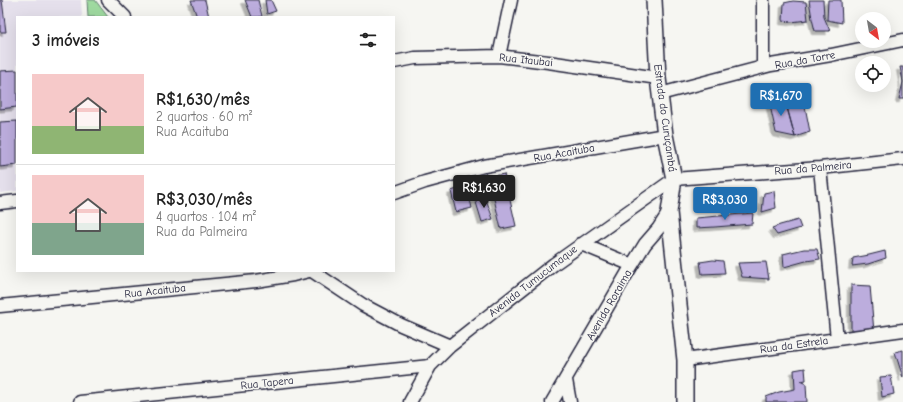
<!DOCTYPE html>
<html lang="pt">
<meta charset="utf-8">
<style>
:root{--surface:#fff;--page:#f2f2f2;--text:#222;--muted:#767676;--line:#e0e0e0;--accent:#1f6fb2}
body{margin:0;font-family:"Comic Neue",sans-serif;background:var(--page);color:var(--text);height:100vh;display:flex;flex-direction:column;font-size:15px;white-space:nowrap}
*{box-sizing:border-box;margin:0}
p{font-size:13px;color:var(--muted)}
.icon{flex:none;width:22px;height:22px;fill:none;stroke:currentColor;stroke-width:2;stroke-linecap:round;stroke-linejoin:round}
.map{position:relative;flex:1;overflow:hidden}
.side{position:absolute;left:16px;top:16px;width:379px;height:256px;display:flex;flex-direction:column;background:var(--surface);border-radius:0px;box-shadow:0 4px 16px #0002}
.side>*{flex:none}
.needle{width:26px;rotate:149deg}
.fabs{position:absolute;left:855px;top:12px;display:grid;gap:8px}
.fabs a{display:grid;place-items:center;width:36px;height:36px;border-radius:50%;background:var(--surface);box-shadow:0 4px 16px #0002;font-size:20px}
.price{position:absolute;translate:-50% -34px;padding:0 9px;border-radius:4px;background:var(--accent);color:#fff;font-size:13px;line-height:26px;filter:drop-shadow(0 1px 2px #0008)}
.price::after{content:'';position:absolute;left:50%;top:24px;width:12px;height:9px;margin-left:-6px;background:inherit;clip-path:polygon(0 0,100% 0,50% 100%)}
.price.selected{background:#222;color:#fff}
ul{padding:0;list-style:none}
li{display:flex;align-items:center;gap:12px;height:100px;padding:0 16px}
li+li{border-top:1px solid var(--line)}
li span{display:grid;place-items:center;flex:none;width:112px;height:80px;border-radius:0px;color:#555}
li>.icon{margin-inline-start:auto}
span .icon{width:48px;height:48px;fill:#fffc;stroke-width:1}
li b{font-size:17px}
h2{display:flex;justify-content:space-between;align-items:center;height:48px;padding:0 16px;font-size:17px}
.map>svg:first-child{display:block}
</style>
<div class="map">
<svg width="903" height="402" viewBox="0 0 903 402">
<defs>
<filter id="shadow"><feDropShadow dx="-3.5" dy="3.5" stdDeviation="0" flood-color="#0004"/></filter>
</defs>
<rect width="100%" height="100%" fill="#f6f6f2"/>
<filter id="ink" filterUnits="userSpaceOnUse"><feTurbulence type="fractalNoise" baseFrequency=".025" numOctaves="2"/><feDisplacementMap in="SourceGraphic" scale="8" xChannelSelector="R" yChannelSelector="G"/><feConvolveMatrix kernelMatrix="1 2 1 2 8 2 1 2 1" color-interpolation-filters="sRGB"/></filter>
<g filter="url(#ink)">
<path fill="#e5e0ec" d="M 0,0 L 81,0 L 82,17 L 17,17 L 17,191 L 0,193 Z"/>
<path fill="#9fdaa0" stroke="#607e6e" d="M 87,0 L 95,0 L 108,17 L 88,17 Z"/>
<path fill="#bcaddd" stroke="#22223b" filter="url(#shadow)" d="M 0,0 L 2,0 L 6,32 L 0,32 Z
M 191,0 L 205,0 L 209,17 L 197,17 Z
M 245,0 L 258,0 L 262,16 L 259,17 L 252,17 Z
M 265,0 L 271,0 L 276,11 L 267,14 Z
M 809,0 L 823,0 L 824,17 L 830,31 L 815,31 L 812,19 Z
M 828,0 L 841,0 L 842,23 L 827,20 Z
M 793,1 L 806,2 L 808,20 L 791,22 L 783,21 L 784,3 Z
M 900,67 L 903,67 L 903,99 L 899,99 L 903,82 Z
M 17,70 L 17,107 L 0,109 L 0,71 Z
M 801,86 L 810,132 L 795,137 L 783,92 Z
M 784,97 L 795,137 L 776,133 L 769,101 Z
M 17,121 L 17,165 L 0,167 L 0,122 Z
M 504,174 L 516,226 L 501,229 L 489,177 Z
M 467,186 L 472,208 L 456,212 L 451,191 Z
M 774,191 L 776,208 L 762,212 L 764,193 Z
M 485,196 L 493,219 L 482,222 L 475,199 Z
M 753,213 L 752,224 L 715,227 L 696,228 L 696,218 Z
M 798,220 L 801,228 L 777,235 L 772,228 L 780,225 Z
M 804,249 L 817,249 L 820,259 L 806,261 L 784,267 L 783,254 Z
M 885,251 L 886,258 L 868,264 L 852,266 L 853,258 L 869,255 Z
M 713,260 L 723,261 L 725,273 L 702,274 L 700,262 Z
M 766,262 L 769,279 L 742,277 L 738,263 Z
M 851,285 L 870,286 L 874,332 L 851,333 Z
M 903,350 L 903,378 L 895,352 Z
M 805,368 L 806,380 L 800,381 L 806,384 L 807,402 L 766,402 L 766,397 L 779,392 L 795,389 L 794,370 Z
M 891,376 L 894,394 L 882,397 L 880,377 Z"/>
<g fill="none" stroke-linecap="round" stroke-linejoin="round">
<g stroke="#22223b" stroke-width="15">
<path id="minor" d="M 108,0 L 125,17
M 763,0 L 763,67
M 499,56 L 511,0
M 394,62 L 415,58 L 499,56 L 548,62 L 658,78
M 660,94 L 771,65 L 831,55 L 903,40
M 820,168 L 837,339
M 394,193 L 425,182 L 484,166 L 665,135
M 0,203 L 17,201
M 581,244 L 632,265
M 312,271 L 363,305 L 401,325 L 450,346
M 0,306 L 256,281 L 293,275 L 309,271
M 685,360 L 903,330
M 566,380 L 570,402
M 80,402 L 430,366
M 410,402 L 430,366 L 450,346 L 554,264 L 674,179 L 820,168 L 903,159
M 552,402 L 632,265 L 645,244 L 658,229 L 669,212"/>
</g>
<g stroke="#22223b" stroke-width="18">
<path id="tertiary" d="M 654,0 L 658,78 L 665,135 L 674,179 L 669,212 L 685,360 L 685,402"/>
</g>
<use href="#minor" stroke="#f6f6f2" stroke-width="12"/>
<use href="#tertiary" stroke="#f6f6f2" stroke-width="15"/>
</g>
</g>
<g text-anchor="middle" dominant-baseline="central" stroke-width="3" stroke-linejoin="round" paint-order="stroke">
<g font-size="11" fill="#22223b" stroke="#f6f6f2">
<text transform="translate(526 60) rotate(6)">Rua Itaubai</text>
<text transform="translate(805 60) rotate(-10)">Rua da Torre</text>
<text transform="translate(665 118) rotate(82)">Estrada do Curuçambá</text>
<text transform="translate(564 153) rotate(-10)">Rua Acaituba</text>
<text transform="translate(813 168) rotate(-5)">Rua da Palmeira</text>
<text transform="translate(533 281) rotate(-38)">Avenida Tumucumaque</text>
<text transform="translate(155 291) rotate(-6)">Rua Acaituba</text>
<text transform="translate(609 305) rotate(-60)">Avenida Roraima</text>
<text transform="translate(794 345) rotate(-8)">Rua da Estrela</text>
<text transform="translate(267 383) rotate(-6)">Rua Tapera</text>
</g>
</g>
</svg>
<div class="fabs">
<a><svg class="needle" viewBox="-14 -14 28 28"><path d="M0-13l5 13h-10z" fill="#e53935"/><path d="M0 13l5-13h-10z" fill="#767676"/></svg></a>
<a><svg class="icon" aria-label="locate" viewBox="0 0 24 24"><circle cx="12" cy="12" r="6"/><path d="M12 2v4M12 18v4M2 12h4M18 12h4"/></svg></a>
</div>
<b class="price" style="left:781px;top:117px">R$1,670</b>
<b class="price selected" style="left:484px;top:209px">R$1,630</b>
<b class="price" style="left:725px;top:221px">R$3,030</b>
<section class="side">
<h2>3 imóveis<svg class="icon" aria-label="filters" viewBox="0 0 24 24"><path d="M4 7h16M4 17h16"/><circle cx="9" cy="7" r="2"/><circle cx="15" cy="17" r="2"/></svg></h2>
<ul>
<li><span style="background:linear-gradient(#f6c9c9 65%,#8fb573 0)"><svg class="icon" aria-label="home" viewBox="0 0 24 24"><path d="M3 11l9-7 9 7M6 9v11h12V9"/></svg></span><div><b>R$1,630/mês</b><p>2 quartos · 60 m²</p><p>Rua Acaituba</p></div></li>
<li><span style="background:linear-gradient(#f6c9c9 60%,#7fa58c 0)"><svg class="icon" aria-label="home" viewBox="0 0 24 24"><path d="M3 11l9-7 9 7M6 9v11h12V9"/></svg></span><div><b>R$3,030/mês</b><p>4 quartos · 104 m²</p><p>Rua da Palmeira</p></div></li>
</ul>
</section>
</div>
